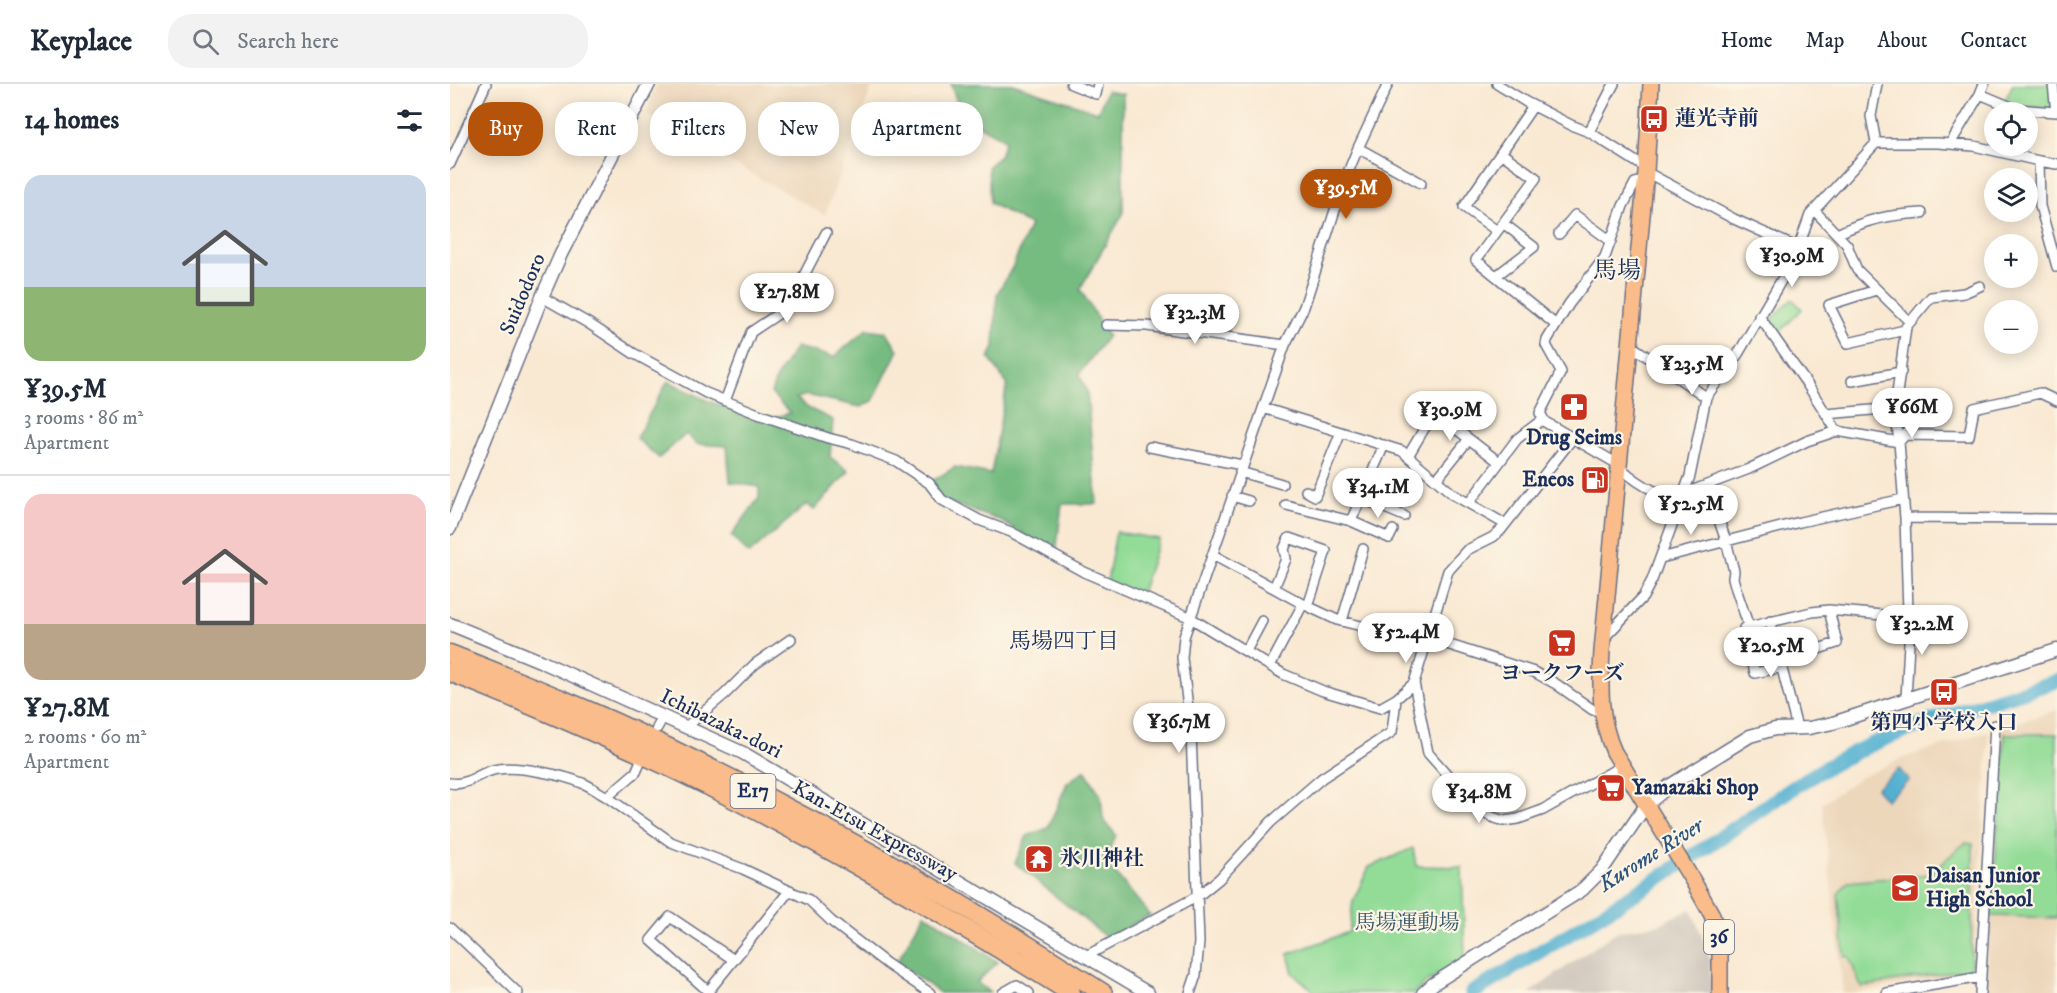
<!DOCTYPE html>
<meta charset="utf-8">
<style>
:root{--surface:#fff;--page:#f2f2f3;--text:#1f2937;--muted:#747a83;--line:#e0e1e3;--accent:#b45309}
body{margin:0;font-family:"IM FELL DW Pica","Noto Serif JP",serif;background:var(--page);color:var(--text);height:100vh;display:flex;flex-direction:column;font-size:22px;white-space:nowrap}
*{box-sizing:border-box;margin:0}
p{font-size:20px;color:var(--muted)}
.icon{flex:none;width:33px;height:33px;fill:none;stroke:currentColor;stroke-width:2;stroke-linecap:round;stroke-linejoin:round}
.map{position:relative;flex:1;overflow:hidden}
.panel{display:flex;flex-direction:column;background:var(--surface);width:450px}
.panel>*{flex:none}
.banner{position:absolute;left:18px;top:18px;width:570px;height:54px;display:flex;gap:12px}
.fabs{position:absolute;left:1534px;top:18px;display:grid;gap:12px}
.fabs a{display:grid;place-items:center;width:54px;height:54px;border-radius:50%;background:var(--surface);box-shadow:0 3px 15px #0003;font-size:30px}
.price{position:absolute;translate:-50% -51px;padding:0 14px;border-radius:21px;background:#fff;color:#222;font-size:20px;line-height:39px;filter:drop-shadow(0 2px 3px #0008)}
.price::after{content:'';position:absolute;left:50%;top:36px;width:18px;height:14px;margin-left:-9px;background:inherit;clip-path:polygon(0 0,100% 0,50% 100%)}
.price.selected{background:var(--accent);color:#fff}
ul{padding:0;list-style:none}
li{display:grid;align-content:center;gap:12px;height:318px;padding:0 24px}
li+li{border-top:2px solid var(--line)}
li span{display:grid;place-items:center;height:186px;border-radius:18px;color:#555}
li>.icon{margin-inline-start:auto}
span .icon{width:108px;height:108px;fill:#fffc;stroke-width:1}
li b{font-size:26px}
h2{display:flex;justify-content:space-between;align-items:center;height:72px;padding:0 24px;font-size:26px}
.pill{padding:0 21px;border-radius:24px;background:var(--surface);box-shadow:0 3px 15px #0003;font-size:21px;line-height:54px}
.pill.selected{background:var(--accent);color:#fff}
header{display:flex;align-items:center;gap:36px;box-sizing:border-box;height:84px;padding:0 30px;background:var(--surface);border-bottom:2px solid var(--line)}
header strong{font-size:28px}
nav{display:flex;gap:33px;margin-inline-start:auto;font-size:21px}
.search{width:420px;height:54px;background:var(--page);display:flex;align-items:center;gap:15px;box-sizing:border-box;padding:0 21px;border-radius:24px;color:var(--muted);font-size:22px}
main{display:flex;flex:1;min-height:0}
.map>svg:first-child{display:block}
</style>
<header>
<strong>Keyplace</strong>
<div class="search"><svg class="icon" aria-label="search" viewBox="0 0 24 24"><circle cx="10" cy="10" r="6"/><path d="M15 15l6 6"/></svg>Search here</div>
<nav><a>Home</a><a>Map</a><a>About</a><a>Contact</a></nav>
</header>
<main>
<section class="panel">
<h2>14 homes<svg class="icon" aria-label="filters" viewBox="0 0 24 24"><path d="M4 7h16M4 17h16"/><circle cx="9" cy="7" r="2"/><circle cx="15" cy="17" r="2"/></svg></h2>
<ul>
<li><span style="background:linear-gradient(#c9d6e8 60%,#8fb573 0)"><svg class="icon" aria-label="home" viewBox="0 0 24 24"><path d="M3 11l9-7 9 7M6 9v11h12V9"/></svg></span><div><b>¥39.5M</b><p>3 rooms · 86 m²</p><p>Apartment</p></div></li>
<li><span style="background:linear-gradient(#f6c9c9 70%,#b9a48a 0)"><svg class="icon" aria-label="home" viewBox="0 0 24 24"><path d="M3 11l9-7 9 7M6 9v11h12V9"/></svg></span><div><b>¥27.8M</b><p>2 rooms · 60 m²</p><p>Apartment</p></div></li>
</ul>
</section>
<div class="map">
<svg width="1607" height="909" viewBox="0 0 1607 909">
<rect width="100%" height="100%" fill="#fcf5e5"/>
<filter id="ink" filterUnits="userSpaceOnUse"><feTurbulence type="fractalNoise" baseFrequency=".0167" numOctaves="2"/><feDisplacementMap in="SourceGraphic" scale="12" xChannelSelector="R" yChannelSelector="G"/><feConvolveMatrix kernelMatrix="1 2 1 2 8 2 1 2 1" color-interpolation-filters="sRGB"/></filter>
<filter id="wash" filterUnits="userSpaceOnUse"><feTurbulence type="fractalNoise" baseFrequency=".008" numOctaves="4" result="noise"/><feDisplacementMap in="SourceGraphic" scale="24" xChannelSelector="R" yChannelSelector="G"/><feGaussianBlur stdDeviation="1.35" result="paint"/><feColorMatrix in="noise" values="0 0 0 0 0 0 0 0 0 0 0 0 0 0 0 0 0 1.4 0 .05"/><feComposite in="paint" operator="in"/></filter>
<g filter="url(#wash)">
<rect width="100%" height="100%" fill="#f9e9d3"/>
<path fill="#edd7bb" d="M 207,0 L 423,0 L 375,131 L 195,30 Z
M 1607,626 L 1607,909 L 1537,909 L 1536,891 L 1551,644 Z
M 1537,648 L 1539,649 L 1523,888 L 1404,909 L 1393,909 L 1372,719 L 1411,693 L 1453,674 Z"/>
<path fill="#ccc2b9" d="M 1241,825 L 1259,869 L 1262,909 L 1079,909 L 1166,848 L 1209,840 Z"/>
<path fill="#93dc97" stroke="#57867a" stroke-width="1.5" d="M 1563,0 L 1601,0 L 1604,26 L 1567,22 L 1554,18 Z
M 1342,215 L 1352,225 L 1327,251 L 1317,240 Z
M 666,448 L 709,455 L 690,512 L 657,498 Z
M 1555,650 L 1607,650 L 1607,834 L 1541,832 Z
M 1515,759 L 1523,760 L 1521,885 L 1411,903 L 1399,873 L 1394,872 L 1388,810 L 1398,798 L 1479,790 Z
M 963,764 L 966,782 L 1012,783 L 1015,874 L 978,897 L 964,909 L 866,909 L 843,889 L 838,870 L 899,848 L 903,817 L 919,783 Z"/>
<path fill="#76bc80" stroke="#48766f" stroke-width="1.5" d="M 501,0 L 563,0 L 648,28 L 656,7 L 673,10 L 673,130 L 630,205 L 658,252 L 629,290 L 637,308 L 647,420 L 612,420 L 606,469 L 549,436 L 492,416 L 479,399 L 505,383 L 541,390 L 557,300 L 539,274 L 544,263 L 547,210 L 563,182 L 580,141 L 540,119 L 538,82 L 550,72 L 555,56 L 511,31 Z
M 417,245 L 437,248 L 448,266 L 423,317 L 411,323 L 357,311 L 346,314 L 358,324 L 383,336 L 380,373 L 399,387 L 364,426 L 357,420 L 299,470 L 281,452 L 309,414 L 309,403 L 280,398 L 277,362 L 247,360 L 236,350 L 209,374 L 186,354 L 218,297 L 256,316 L 312,337 L 340,329 L 321,309 L 326,294 L 346,263 L 384,273 Z
M 635,686 L 651,712 L 653,735 L 666,751 L 655,777 L 700,831 L 657,854 L 565,779 L 577,752 L 598,744 L 617,699 Z
M 474,829 L 548,878 L 527,898 L 540,909 L 490,909 L 447,878 Z"/>
<path fill="#53b0d1" stroke="#377098" stroke-width="1.5" d="M 1449,685 L 1459,696 L 1436,716 L 1426,704 Z"/>
<g fill="none" stroke-linecap="round" stroke-linejoin="round">
<path stroke="#53b0d1" stroke-width="15" d="M 1022,909 C 1097,863 1173,819 1246,770 C 1293,739 1339,703 1390,676 C 1458,639 1534,621 1607,597"/>
</g>
</g>
<g filter="url(#ink)">
<g fill="none" stroke-linecap="round" stroke-linejoin="round">
<g stroke="#697087" stroke-width="12">
<path id="minor" d="M 621,0 L 646,10 L 648,0
M 1047,0 L 1076,18 L 1121,41 L 1139,48 L 1196,84
M 1530,10 L 1566,25 L 1606,28 L 1603,0
M 1139,48 L 1164,0
M 1426,59 L 1421,32 L 1427,0
M 1500,60 L 1530,10 L 1534,0
M 908,64 L 971,99
M 1051,69 L 1086,94 L 1026,176 L 1106,241
M 1589,77 L 1607,80
M 0,80 L 36,0
M 1196,88 L 1284,135 L 1348,164
M 1195,96 L 1185,99 L 1173,122 L 1155,173 L 1119,220 L 1097,256 L 1096,261 L 1111,288 L 1090,329 L 1095,338 L 1166,379 C 1183,397 1206,410 1231,417
M 1365,127 L 1397,161 L 1407,186 L 1460,238
M 1047,147 L 1014,123 L 1083,22
M 1109,150 L 1125,131 L 1161,157
M 1387,150 C 1418,135 1437,131 1472,129
M 1046,192 L 1084,163 L 1053,139
M 1426,206 L 1379,221 L 1398,259 L 1455,246
M 92,213 L 138,239 L 183,269 L 256,309 L 308,330 L 378,354 L 402,360 L 446,377 L 479,399 L 492,416 L 529,436 L 561,448 L 634,488 L 739,533 L 833,590 L 873,607 L 930,624 L 946,615 L 964,599 L 998,487 L 1017,466 L 1043,453 L 1051,446 L 1122,355
M 1309,232 L 1357,300 L 1387,347
M 656,241 L 697,242 L 835,261
M 1180,261 L 1256,313
M 1402,297 L 1451,288
M 275,317 L 301,248 L 337,224 L 376,149
M 813,324 L 952,367 L 1004,411 L 1055,440
M 1376,330 L 1445,324
M 1455,351 L 1474,318
M 1449,358 L 1445,324 L 1456,243 L 1481,213 L 1514,209 L 1530,202
M 1449,358 L 1455,351 L 1519,352 L 1524,324 L 1590,309 L 1607,317
M 700,363 L 792,381
M 958,372 L 984,328 L 1049,378
M 790,388 L 832,400
M 986,396 L 1019,355
M 1257,401 L 1276,457 L 1284,487 L 1283,494 L 1286,505 L 1299,543 L 1294,544 L 1305,589 L 1333,583
M 856,407 L 865,412 L 891,348
M 1233,410 L 1299,385 L 1357,357 L 1387,347 L 1449,358 L 1455,434 L 1459,559 L 1456,615
M 782,412 L 799,417
M 911,414 L 954,432
M 1019,419 L 1067,355 L 1093,335
M 836,421 L 901,437 L 939,454 L 943,446
M 1455,434 L 1607,435
M 901,437 L 934,361
M 763,471 L 853,520 L 887,536 L 964,555 L 978,554 L 1084,588 L 1106,600 L 1143,626 L 1151,626
M 1211,474 L 1350,438 L 1453,415
M 824,504 L 836,475 L 834,465 L 839,454 L 876,467 L 858,522
M 892,537 L 913,465
M 1320,537 L 1347,644
M 1299,543 L 1362,528 L 1379,526 L 1432,531 L 1457,530
M 1154,554 L 1193,513 L 1202,496 L 1240,392 L 1256,313 L 1288,270 L 1345,173 L 1360,131 L 1426,59 L 1488,59 L 1524,62 L 1589,77 L 1590,122 L 1607,183
M 796,567 L 812,537
M 1331,577 L 1387,559 L 1379,526
M 820,582 L 853,520
M 964,599 L 978,669 L 1025,722 L 1042,733 L 1054,737 L 1068,735 L 1093,726 L 1172,682
M 236,643 L 275,610 L 305,580 L 341,555
M 207,644 L 213,633
M 0,699 C 18,703 31,686 49,685 C 69,682 113,691 132,699 C 141,702 149,709 157,713 L 186,688 L 190,679
M 157,713 L 221,758 L 293,785 L 359,816 L 381,837 L 437,880 L 480,909
M 0,844 L 68,909
M 636,872 L 748,812 L 769,795 L 821,738 L 872,694 L 942,648 L 946,615
M 258,907 L 201,856 L 220,833 L 284,876
M 257,909 L 340,806
M 553,909 L 567,901 L 579,909
M 740,909 L 746,891 L 749,858 L 741,649 L 732,574 L 734,553 L 835,261 L 854,223 L 894,98 L 908,64 L 938,0
M 1437,909 L 1531,893
M 1530,909 L 1545,641"/>
</g>
<g stroke="#697087" stroke-width="15">
<path id="tertiary" d="M 0,444 L 92,213 L 111,170 L 199,0
M 0,540 L 90,577 L 293,669 L 698,909
M 973,909 L 983,900 L 1132,806 L 1152,786 L 1196,721 L 1219,702 L 1300,652 L 1325,645 L 1359,644 L 1383,639 L 1607,566"/>
</g>
<g stroke="#697087" stroke-width="18">
<path id="primary" d="M 1201,0 L 1196,88 L 1152,567 C 1150,602 1149,635 1164,668 L 1243,797 L 1262,831 L 1270,862 L 1270,909"/>
</g>
<g stroke="#697087" stroke-width="21">
<path id="motorway" d="M 0,570 C 70,598 141,626 209,659 C 362,733 511,816 653,909
M 0,588 C 97,627 193,668 286,716 C 401,775 512,841 621,909"/>
</g>
<use href="#minor" stroke="#fff" stroke-width="9"/>
<use href="#tertiary" stroke="#fff" stroke-width="12"/>
<use href="#primary" stroke="#f9bc8a" stroke-width="15"/>
<use href="#motorway" stroke="#f9bc8a" stroke-width="18"/>
</g>
</g>
<defs>
<g id="bus-square" transform="scale(1.5)"><rect x="-9" y="-9" width="18" height="18" rx="4" fill="#c8321e" stroke="#fcf5e5"/><path d="M-5-6H5V4H4V6H2V4H-2V6H-4V4H-5ZM-3.5-4V0h7V-4ZM-3.5 1.2v1.5H-2V1.2ZM2 1.2v1.5H3.5V1.2Z" fill="#fff"/></g>
<g id="pharmacy-square" transform="scale(1.5)"><rect x="-9" y="-9" width="18" height="18" rx="4" fill="#c8321e" stroke="#fcf5e5"/><path d="M-2-6h4v4h4v4h-4v4h-4v-4h-4v-4h4Z" fill="#fff"/></g>
<g id="fuel-square" transform="scale(1.5)"><rect x="-9" y="-9" width="18" height="18" rx="4" fill="#c8321e" stroke="#fcf5e5"/><path d="M-5.5-6h7V0h2V4h1.3V-2.5L3-4.5l.8-.8L6-3V5H2.5V1h-1V6h-7ZM-4.2-4.7v3.2H.2V-4.7Z" fill="#fff"/></g>
<g id="supermarket-square" transform="scale(1.5)"><rect x="-9" y="-9" width="18" height="18" rx="4" fill="#c8321e" stroke="#fcf5e5"/><path d="M-6-5.5h2.5l.6 2H6L4.5 2H-2.5L-4.4-4H-6ZM-1.5 3.2a1.3 1.3 0 1 0 .1 0ZM3 3.2a1.3 1.3 0 1 0 .1 0Z" fill="#fff"/></g>
<g id="temple-square" transform="scale(1.5)"><rect x="-9" y="-9" width="18" height="18" rx="4" fill="#c8321e" stroke="#fcf5e5"/><path d="M0-6L5-2H3V0L6.5 2.5H4V6H1.5V3h-3V6H-4V2.5H-6.5L-3 0V-2H-5Z" fill="#fff"/></g>
<g id="school-square" transform="scale(1.5)"><rect x="-9" y="-9" width="18" height="18" rx="4" fill="#c8321e" stroke="#fcf5e5"/><path d="M0-5L7-2L0 1L-7-2ZM-4 1L0 2.5L4 1V4Q0 6-4 4Z" fill="#fff"/></g>
</defs>
<g fill-rule="evenodd">
<use href="#bus-square" x="1204" y="35"/>
<use href="#pharmacy-square" x="1124" y="323"/>
<use href="#fuel-square" x="1145" y="396"/>
<use href="#supermarket-square" x="1112" y="559"/>
<use href="#bus-square" x="1494" y="608"/>
<use href="#supermarket-square" x="1161" y="704"/>
<use href="#temple-square" x="589" y="775"/>
<use href="#school-square" x="1455" y="804"/>
</g>
<g text-anchor="middle" dominant-baseline="central" stroke-width="4.5" stroke-linejoin="round" paint-order="stroke">
<g fill="#fcf5e5" stroke="#5e6a86" stroke-width="1.5">
<rect x="280.5" y="690" width="45" height="34" rx="4.5"/>
<rect x="1254" y="836" width="30" height="34" rx="4.5"/>
</g>
<g font-size="20" font-weight="bold" fill="#1b2f5e">
<text x="303" y="707">E17</text>
<text x="1269" y="853">36</text>
</g>
<g font-size="21" font-weight="bold" fill="#1b2f5e" stroke="#fcf5e5" text-anchor="start">
<text x="1225" y="35">蓮光寺前</text>
<text x="1124" y="354" text-anchor="middle">Drug Seims</text>
<text x="1124" y="396" text-anchor="end">Eneos</text>
<text x="1112" y="590" text-anchor="middle">ヨークフーズ</text>
<text x="1494" y="639" text-anchor="middle">第四小学校入口</text>
<text x="1182" y="704">Yamazaki Shop</text>
<text x="610" y="775">氷川神社</text>
<text x="1476" y="792">Daisan Junior<tspan x="1476" dy="24">High School</tspan></text>
</g>
<g font-size="21" fill="#1b2f5e" stroke="#fcf5e5">
<text transform="translate(73 210) rotate(-67)">Suidodoro</text>
<text transform="translate(271 640) rotate(26)">Ichibazaka-dori</text>
<text transform="translate(425 747) rotate(29)">Kan-Etsu Expressway</text>
</g>
<g font-size="21" fill="#395a6c" stroke="#fcf5e5">
<text x="957" y="839">馬場運動場</text>
</g>
<g font-size="22" fill="#1b2f5e" stroke="#fcf5e5">
<text x="614" y="557">馬場四丁目</text>
</g>
<g font-size="22" font-style="italic" fill="#2c5680" stroke="#fcf5e5">
<text transform="translate(1201 771) rotate(-32)">Kurome River</text>
</g>
<g font-size="24" fill="#1b2f5e" stroke="#fcf5e5">
<text x="1167" y="187">馬場</text>
</g>
</g>
</svg>
<div class="fabs">
<a><svg class="icon" aria-label="locate" viewBox="0 0 24 24"><circle cx="12" cy="12" r="6"/><path d="M12 2v4M12 18v4M2 12h4M18 12h4"/></svg></a>
<a><svg class="icon" aria-label="layers" viewBox="0 0 24 24"><path d="M12 4l9 5-9 5-9-5zM3 14l9 5 9-5"/></svg></a>
<a>+</a>
<a>−</a>
</div>
<b class="price selected" style="left:896px;top:136px">¥39.5M</b>
<b class="price" style="left:1342px;top:204px">¥30.9M</b>
<b class="price" style="left:337px;top:240px">¥27.8M</b>
<b class="price" style="left:745px;top:261px">¥32.3M</b>
<b class="price" style="left:1242px;top:312px">¥23.5M</b>
<b class="price" style="left:1462px;top:355px">¥66M</b>
<b class="price" style="left:1000px;top:358px">¥30.9M</b>
<b class="price" style="left:928px;top:435px">¥34.1M</b>
<b class="price" style="left:1241px;top:452px">¥52.5M</b>
<b class="price" style="left:1472px;top:572px">¥32.2M</b>
<b class="price" style="left:956px;top:580px">¥52.4M</b>
<b class="price" style="left:1321px;top:594px">¥20.5M</b>
<b class="price" style="left:729px;top:670px">¥36.7M</b>
<b class="price" style="left:1029px;top:740px">¥34.8M</b>
<div class="banner">
<a class="pill selected">Buy</a>
<a class="pill">Rent</a>
<a class="pill">Filters</a>
<a class="pill">New</a>
<a class="pill">Apartment</a>
</div>
</div>
</main>
